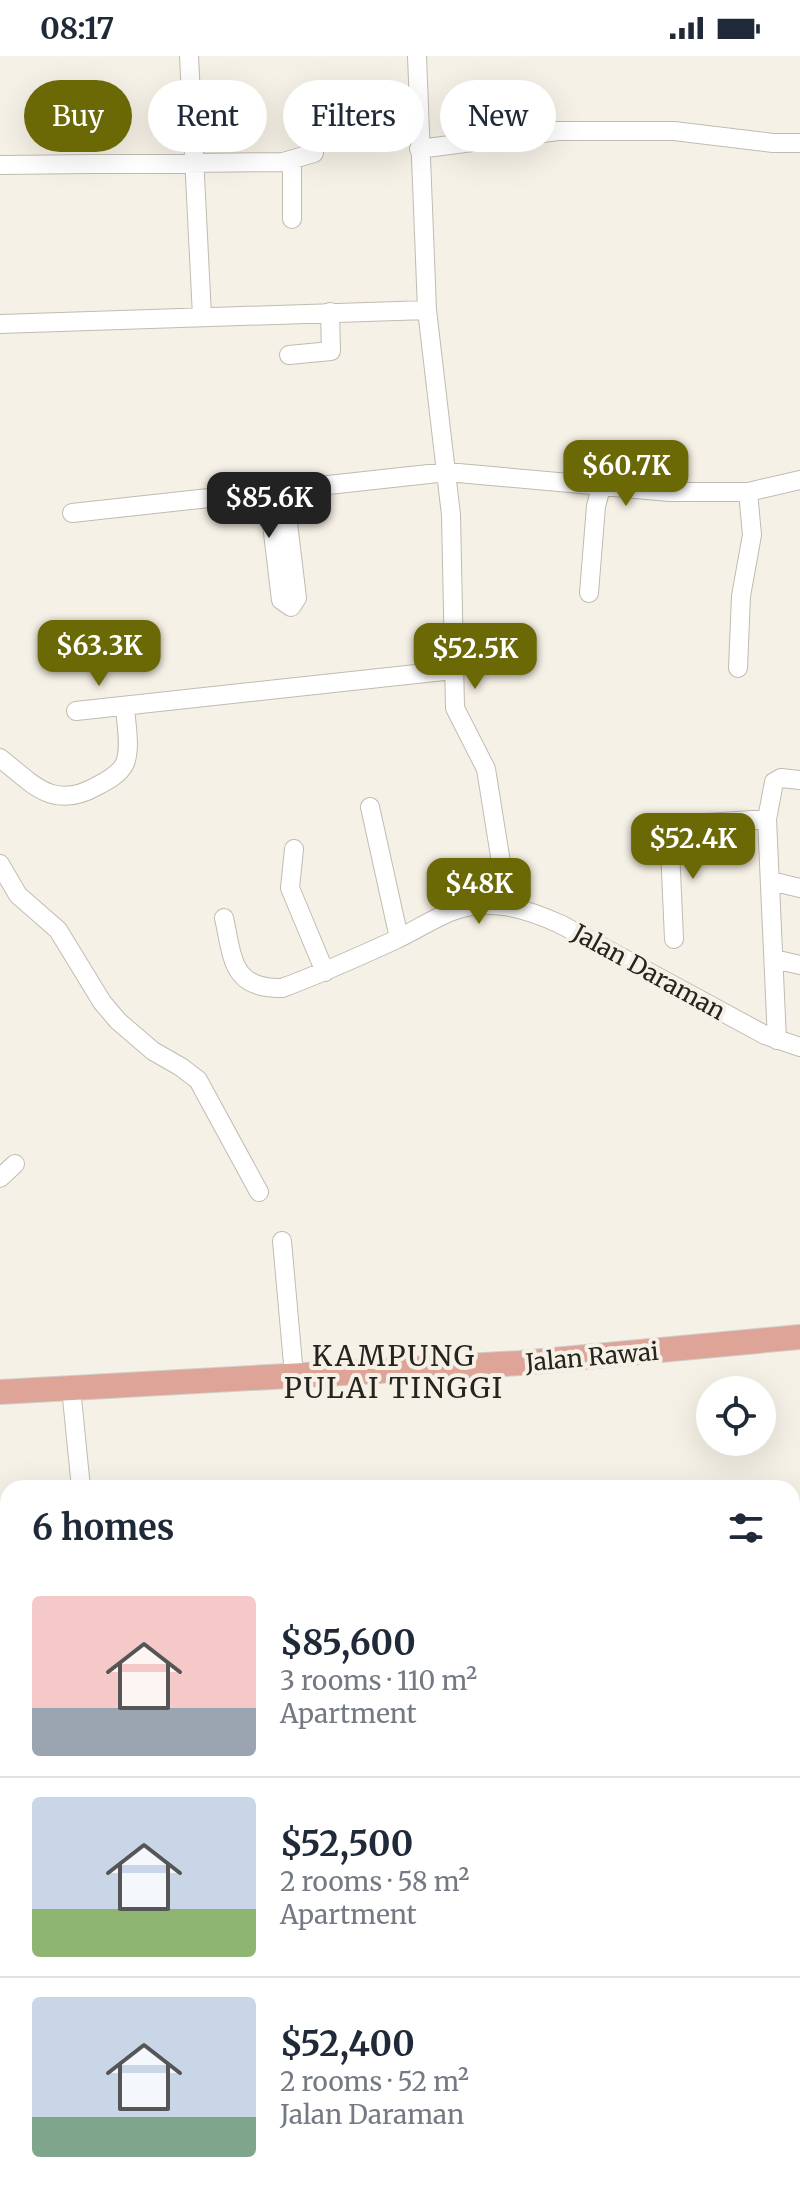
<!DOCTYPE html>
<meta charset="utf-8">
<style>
:root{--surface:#fff;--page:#f2f2f3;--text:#1f2937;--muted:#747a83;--line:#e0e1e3;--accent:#6a6905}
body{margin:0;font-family:Merriweather,serif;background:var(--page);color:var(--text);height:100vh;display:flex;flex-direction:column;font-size:30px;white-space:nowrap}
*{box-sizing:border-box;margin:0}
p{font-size:26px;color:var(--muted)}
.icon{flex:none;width:44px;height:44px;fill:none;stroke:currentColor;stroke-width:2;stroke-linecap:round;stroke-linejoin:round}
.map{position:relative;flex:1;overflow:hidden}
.sheet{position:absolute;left:0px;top:1424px;width:800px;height:712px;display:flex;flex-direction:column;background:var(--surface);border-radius:24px 24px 0 0;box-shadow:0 8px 32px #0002}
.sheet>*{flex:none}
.banner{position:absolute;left:24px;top:24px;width:752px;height:72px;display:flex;gap:16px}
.fabs{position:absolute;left:696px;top:1320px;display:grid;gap:16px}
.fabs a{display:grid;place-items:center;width:80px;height:80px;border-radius:50%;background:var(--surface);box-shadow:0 8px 32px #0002;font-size:40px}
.price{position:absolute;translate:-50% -68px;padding:0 18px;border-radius:16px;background:var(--accent);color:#fff;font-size:26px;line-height:52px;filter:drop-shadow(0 2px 4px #0008)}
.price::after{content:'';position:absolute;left:50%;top:48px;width:24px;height:18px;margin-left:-12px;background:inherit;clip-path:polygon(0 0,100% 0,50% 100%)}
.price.selected{background:#222;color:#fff}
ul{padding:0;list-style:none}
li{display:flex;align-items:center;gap:24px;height:200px;padding:0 32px}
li+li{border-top:2px solid var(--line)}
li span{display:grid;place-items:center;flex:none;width:224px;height:160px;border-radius:8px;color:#555}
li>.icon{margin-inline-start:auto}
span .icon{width:96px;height:96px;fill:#fffc;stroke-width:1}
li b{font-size:34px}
h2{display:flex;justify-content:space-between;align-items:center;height:96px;padding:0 32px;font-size:34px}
.chip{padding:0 28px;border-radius:36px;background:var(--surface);box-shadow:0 8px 32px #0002;font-size:28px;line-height:72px}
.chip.selected{background:var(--accent);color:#fff}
.status{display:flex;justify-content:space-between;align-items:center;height:56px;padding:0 40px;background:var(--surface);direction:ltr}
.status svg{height:22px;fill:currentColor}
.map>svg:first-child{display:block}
</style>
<div class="status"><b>08:17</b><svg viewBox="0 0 49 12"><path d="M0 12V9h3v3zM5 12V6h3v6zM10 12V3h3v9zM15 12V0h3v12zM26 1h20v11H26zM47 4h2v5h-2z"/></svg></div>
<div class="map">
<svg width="800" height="2136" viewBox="0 0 800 2136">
<rect width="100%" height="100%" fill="#f6f1e6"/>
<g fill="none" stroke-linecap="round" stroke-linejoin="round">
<g stroke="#c1bbb1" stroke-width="20">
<path id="minor" d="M 189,0 L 202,260
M 417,0 L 427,254 L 451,459 L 455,652 L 486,713 L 508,850
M 419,93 L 558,75 L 674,75 L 773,87 L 800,87
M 0,109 L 283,106 L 314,97
M 292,163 L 292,105
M 0,268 L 427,254
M 289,299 L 331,295 L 330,256
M 268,435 L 281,544 L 291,551 L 297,542 L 284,434
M 72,457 L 447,416 L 670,436 L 748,436 L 800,424
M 589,537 L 596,450 L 602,428
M 738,612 L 741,540 L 752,479 L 748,436
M 76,655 L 453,614
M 0,702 C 33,728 53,755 97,730 C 107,725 120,718 125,707 C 131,692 126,667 125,651
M 370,751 L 399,882
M 669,770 L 674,883
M 644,771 L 767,763
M 294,793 L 290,832 L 325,916
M 0,808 L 18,839 L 58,874 L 102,946 L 118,965 L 153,995 L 181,1011 L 198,1024 L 259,1136
M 771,825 L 800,832
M 224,862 C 233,902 231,933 282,932 C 320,918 358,901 395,884 C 414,875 431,864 450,856 C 487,840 528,853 562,869 L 765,979 L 800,991
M 774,903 L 800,909
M 777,984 L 767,763 L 774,726 L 781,722 L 800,724
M 0,1122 L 15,1108
M 282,1185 L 294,1319
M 71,1332 L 81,1432
M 792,1528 L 800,1529
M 0,1602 L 8,1599
M 792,1693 L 800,1694
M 0,1729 L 8,1727
M 792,1873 L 800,1873
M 792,2002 L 800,2003
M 440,2128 L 440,2136
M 616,2128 L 617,2136
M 688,2128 L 688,2136
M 760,2128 L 761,2136
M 789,2128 L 800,2129
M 109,2136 L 109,2128"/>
</g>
<g stroke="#cfcfce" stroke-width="26">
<path id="major" d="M 0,1336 L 521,1307 L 800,1281"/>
</g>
<use href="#minor" stroke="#fff" stroke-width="18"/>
<use href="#major" stroke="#dda497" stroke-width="24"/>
</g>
<g text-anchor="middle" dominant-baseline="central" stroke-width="8" stroke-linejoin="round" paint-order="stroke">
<g font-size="24" fill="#262420" stroke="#f6f1e6">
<text transform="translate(649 916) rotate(29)">Jalan Daraman</text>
<text transform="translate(592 1301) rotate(-5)">Jalan Rawai</text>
</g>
<g font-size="28" letter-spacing="2" fill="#262420" stroke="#f6f1e6">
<text x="394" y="1300">KAMPUNG<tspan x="394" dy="32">PULAI TINGGI</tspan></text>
</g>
</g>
</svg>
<div class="fabs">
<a><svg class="icon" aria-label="locate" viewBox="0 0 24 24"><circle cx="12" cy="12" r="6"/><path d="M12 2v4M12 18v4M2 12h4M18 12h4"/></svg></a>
</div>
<b class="price" style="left:626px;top:452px">$60.7K</b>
<b class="price selected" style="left:269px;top:484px">$85.6K</b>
<b class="price" style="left:99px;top:632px">$63.3K</b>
<b class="price" style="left:475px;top:635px">$52.5K</b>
<b class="price" style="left:693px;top:825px">$52.4K</b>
<b class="price" style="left:479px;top:870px">$48K</b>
<div class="banner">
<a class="chip selected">Buy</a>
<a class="chip">Rent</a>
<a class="chip">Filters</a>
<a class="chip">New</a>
</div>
<section class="sheet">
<h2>6 homes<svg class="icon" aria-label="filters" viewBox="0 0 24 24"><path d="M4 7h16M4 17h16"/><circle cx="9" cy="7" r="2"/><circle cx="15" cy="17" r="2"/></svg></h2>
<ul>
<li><span style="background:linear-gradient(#f6c9c9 70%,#9aa5b1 0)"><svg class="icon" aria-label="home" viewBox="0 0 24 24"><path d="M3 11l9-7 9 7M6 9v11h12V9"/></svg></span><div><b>$85,600</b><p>3 rooms · 110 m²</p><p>Apartment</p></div></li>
<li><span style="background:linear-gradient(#c9d6e8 70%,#8fb573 0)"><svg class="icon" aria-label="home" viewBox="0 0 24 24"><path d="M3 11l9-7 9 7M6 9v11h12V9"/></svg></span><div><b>$52,500</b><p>2 rooms · 58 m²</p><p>Apartment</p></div></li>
<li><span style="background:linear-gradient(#c9d6e8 75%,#7fa58c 0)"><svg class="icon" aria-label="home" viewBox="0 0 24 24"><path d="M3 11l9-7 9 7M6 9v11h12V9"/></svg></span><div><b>$52,400</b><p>2 rooms · 52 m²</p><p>Jalan Daraman</p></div></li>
</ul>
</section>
</div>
